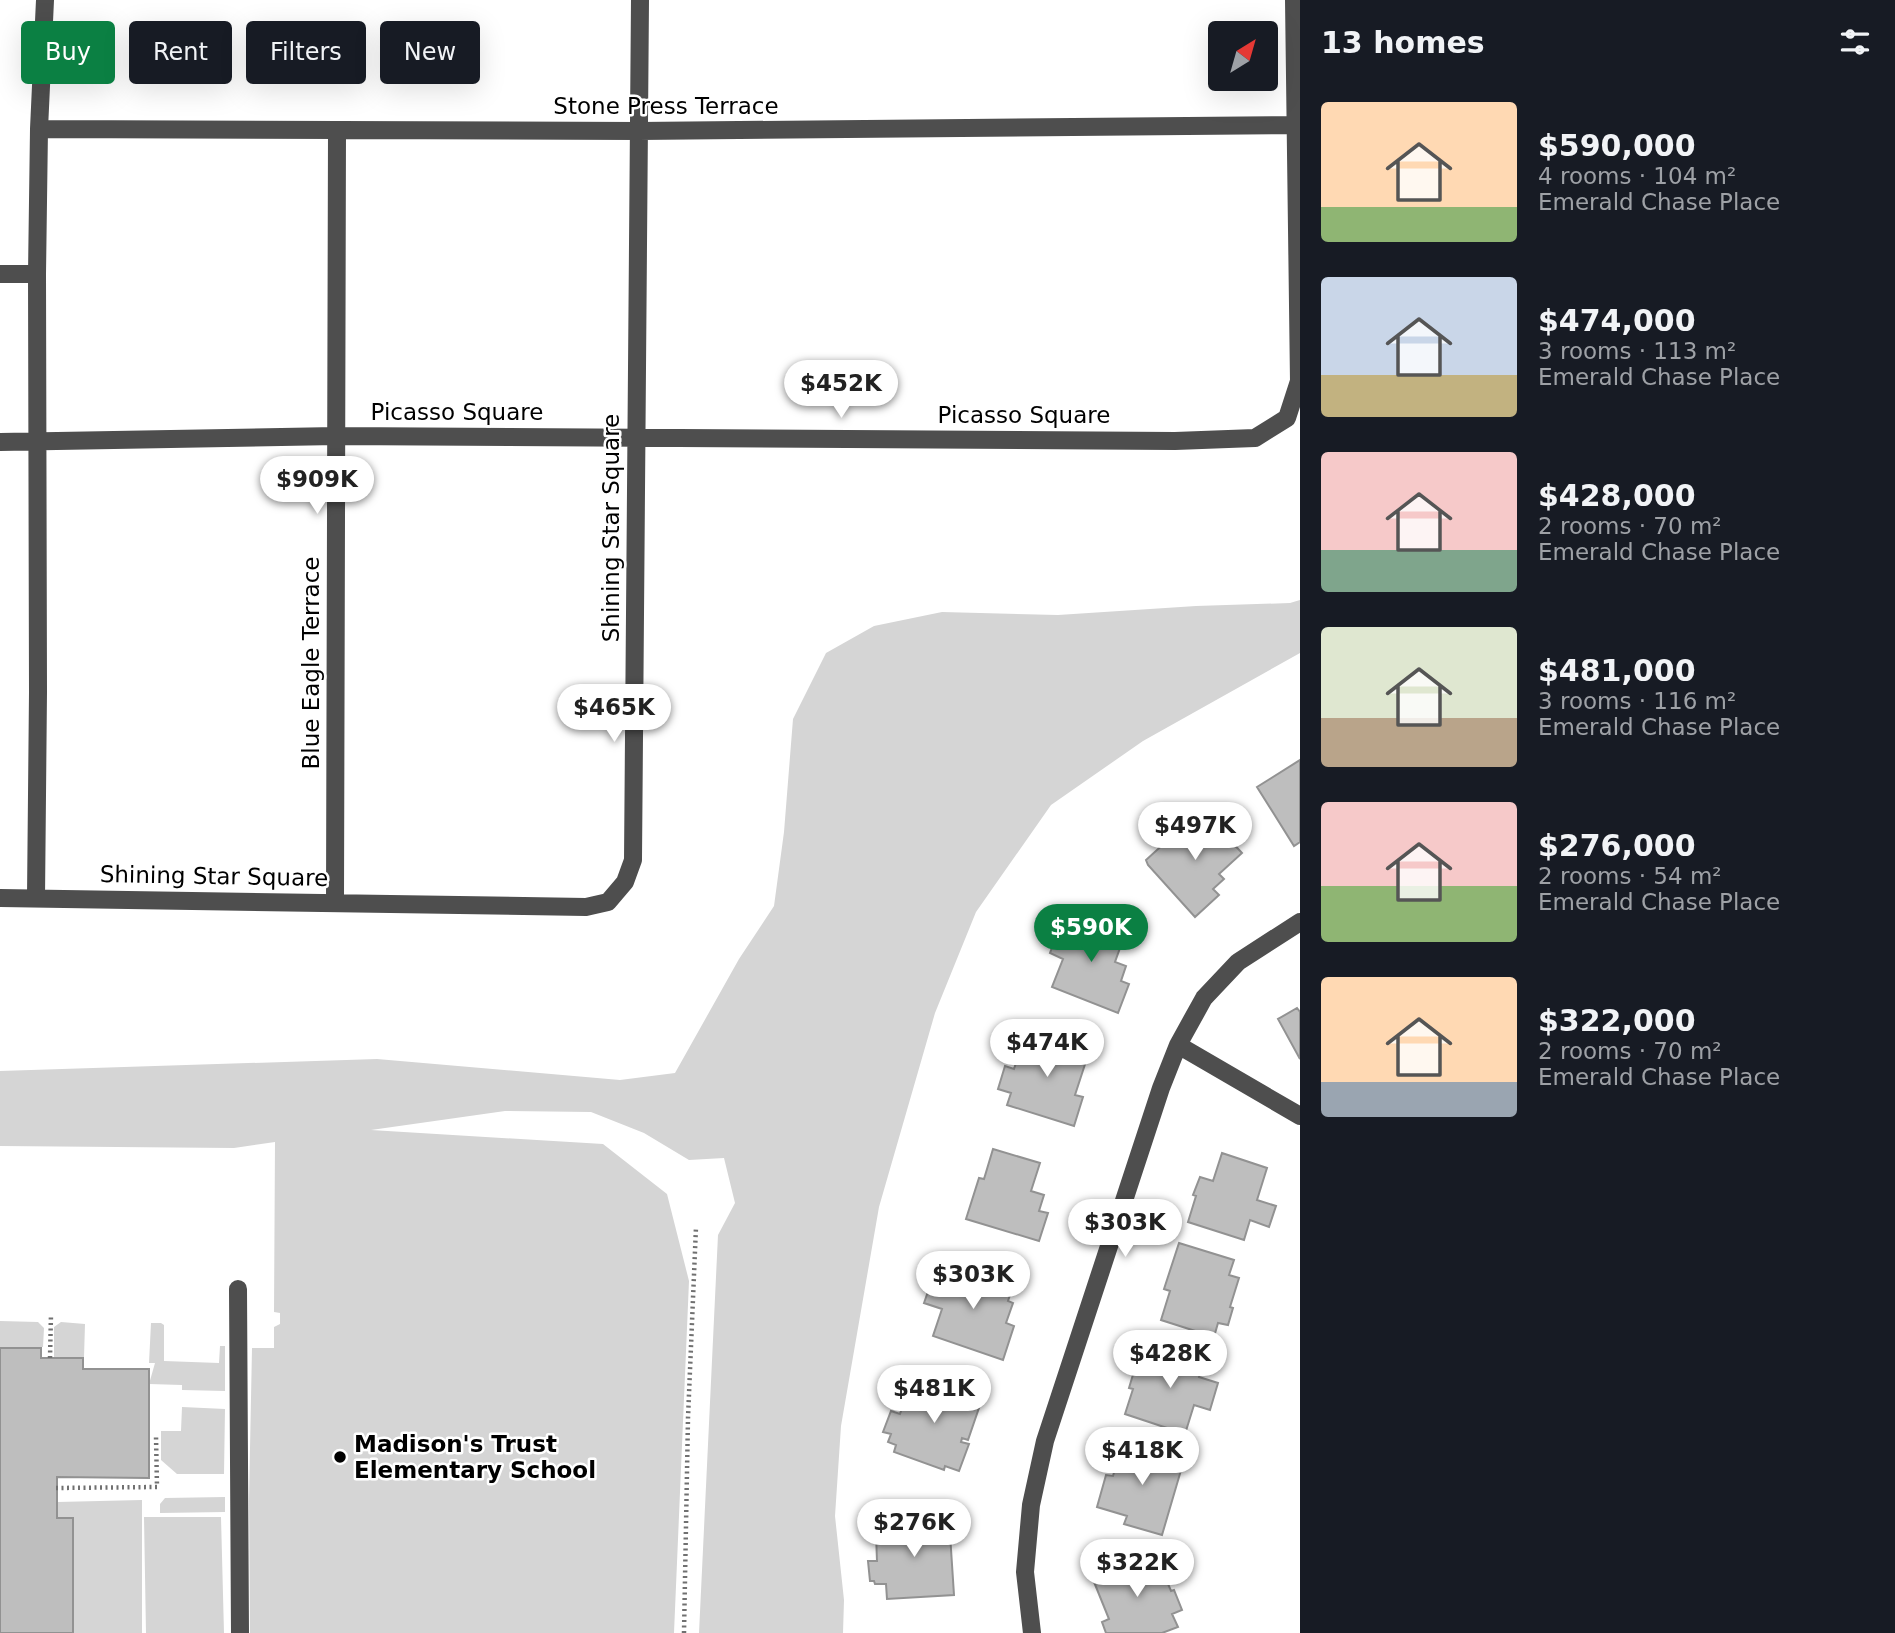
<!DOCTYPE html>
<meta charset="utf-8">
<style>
:root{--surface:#171b24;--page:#20242c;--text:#f1f3f6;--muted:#9ea1a6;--accent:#0b8043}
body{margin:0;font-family:"DejaVu Sans",sans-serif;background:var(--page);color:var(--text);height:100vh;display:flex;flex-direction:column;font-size:26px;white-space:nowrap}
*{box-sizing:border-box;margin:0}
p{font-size:23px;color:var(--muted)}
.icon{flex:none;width:38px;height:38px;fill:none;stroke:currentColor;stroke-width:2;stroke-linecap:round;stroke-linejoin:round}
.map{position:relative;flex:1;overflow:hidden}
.side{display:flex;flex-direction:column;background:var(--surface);width:595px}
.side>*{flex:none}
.banner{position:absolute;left:21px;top:21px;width:665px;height:63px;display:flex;gap:14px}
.needle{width:46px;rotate:37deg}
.fabs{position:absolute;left:1208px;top:21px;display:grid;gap:14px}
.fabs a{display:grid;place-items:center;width:70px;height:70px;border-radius:7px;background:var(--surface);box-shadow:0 7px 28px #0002;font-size:35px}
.price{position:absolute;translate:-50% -60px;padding:0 16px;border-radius:24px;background:#fff;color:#222;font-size:23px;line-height:46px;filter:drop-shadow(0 2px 4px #0008)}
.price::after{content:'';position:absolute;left:50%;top:42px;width:21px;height:16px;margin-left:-10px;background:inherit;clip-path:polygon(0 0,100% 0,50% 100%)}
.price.selected{background:var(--accent);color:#fff}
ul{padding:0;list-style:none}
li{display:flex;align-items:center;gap:21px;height:175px;padding:0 21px}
li span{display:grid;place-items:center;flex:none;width:196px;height:140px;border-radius:7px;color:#555}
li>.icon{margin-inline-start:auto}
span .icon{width:84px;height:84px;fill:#fffc;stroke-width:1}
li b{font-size:30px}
h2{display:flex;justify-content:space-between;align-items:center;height:84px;padding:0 21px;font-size:30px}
.pill{padding:0 24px;border-radius:7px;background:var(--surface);box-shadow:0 7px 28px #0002;font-size:24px;line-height:63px}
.pill.selected{background:var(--accent);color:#fff}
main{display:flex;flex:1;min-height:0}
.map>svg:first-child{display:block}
</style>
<main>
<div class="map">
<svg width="1300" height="1633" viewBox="0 0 1300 1633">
<rect width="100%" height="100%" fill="#fff"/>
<path fill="#d5d5d5" d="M 1300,600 L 1300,653 L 1143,741 L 1051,805 L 976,912 L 935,1013 L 879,1207 L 841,1426 L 835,1516 L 844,1600 L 843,1633 L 699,1633 L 718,1235 L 735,1203 L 724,1158 L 689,1160 L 644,1133 L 591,1112 L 505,1111 L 371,1130 L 603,1144 L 667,1194 L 689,1281 L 674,1633 L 250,1633 L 249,1499 L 252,1348 L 274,1348 L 274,1327 L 280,1324 L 280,1313 L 274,1312 L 275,1142 L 234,1148 L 0,1146 L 0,1071 L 377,1059 L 620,1080 L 675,1073 L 739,959 L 774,906 L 784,832 L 793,719 L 826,653 L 874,626 L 942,612 L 1058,615 L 1196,606 L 1290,603 Z
M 0,1321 L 38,1322 L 44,1328 L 43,1347 L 0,1347 Z
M 61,1322 L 85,1324 L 84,1357 L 54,1358 L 54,1327 Z
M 151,1323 L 161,1323 L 164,1325 L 164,1361 L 219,1363 L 220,1346 L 225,1346 L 225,1391 L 182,1390 L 182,1385 L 149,1384 L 155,1363 L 149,1363 Z
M 182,1407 L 225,1409 L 224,1474 L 177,1474 L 161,1460 L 161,1431 L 181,1431 Z
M 225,1497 L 225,1512 L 160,1513 L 160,1504 L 165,1498 Z
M 142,1500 L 142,1633 L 73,1633 L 73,1519 L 57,1518 L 57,1502 Z
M 144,1517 L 221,1517 L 224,1633 L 146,1633 Z"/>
<path fill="#bebebe" stroke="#929292" stroke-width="2" d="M 1300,760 L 1300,842 L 1294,846 L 1257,787 Z
M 1204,812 L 1242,853 L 1219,874 L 1224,879 L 1213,889 L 1219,895 L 1195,917 L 1148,865 L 1146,860 L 1190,820 L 1193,823 Z
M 1080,916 L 1125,934 L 1115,962 L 1126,966 L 1121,981 L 1129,984 L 1118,1013 L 1052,987 L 1063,959 L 1050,953 L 1059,929 L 1074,934 Z
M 1297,1008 L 1300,1012 L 1300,1059 L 1278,1019 Z
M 1040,1033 L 1090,1049 L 1075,1095 L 1083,1097 L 1074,1126 L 1007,1105 L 1011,1093 L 998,1089 L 1005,1066 L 1014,1069 L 1022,1044 L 1035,1048 Z
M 993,1149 L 1040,1163 L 1031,1191 L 1044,1195 L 1039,1211 L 1048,1213 L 1039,1241 L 966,1219 L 979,1178 L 984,1179 Z
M 1222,1153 L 1267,1168 L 1257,1200 L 1276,1206 L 1269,1227 L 1250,1220 L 1244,1240 L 1188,1222 L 1196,1196 L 1193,1195 L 1200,1177 L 1213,1181 Z
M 1179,1243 L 1234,1260 L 1229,1275 L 1239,1278 L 1230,1307 L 1233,1308 L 1228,1325 L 1218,1323 L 1214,1337 L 1161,1320 L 1170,1291 L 1164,1289 Z
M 955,1263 L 1014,1283 L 1008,1301 L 1013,1303 L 1006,1323 L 1014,1326 L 1003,1360 L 933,1336 L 942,1309 L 924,1303 L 933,1277 L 949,1282 Z
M 1159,1344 L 1204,1359 L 1199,1377 L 1218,1383 L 1210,1410 L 1194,1405 L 1185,1434 L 1125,1414 L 1133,1389 L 1129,1388 L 1135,1368 L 1149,1372 Z
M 0,1348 L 41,1348 L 41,1358 L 83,1358 L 83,1369 L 149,1369 L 149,1478 L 57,1477 L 57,1518 L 73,1518 L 73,1633 L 0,1633 Z
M 920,1377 L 982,1399 L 968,1440 L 962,1438 L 961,1442 L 969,1444 L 959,1471 L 945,1466 L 944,1470 L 894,1452 L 896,1445 L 888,1442 L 891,1434 L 883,1432 L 891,1411 L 900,1414 L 908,1390 L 915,1392 Z
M 1121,1441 L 1184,1460 L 1162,1535 L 1124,1524 L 1127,1516 L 1097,1507 L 1106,1475 L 1113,1476 L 1115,1469 L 1113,1468 Z
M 945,1516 L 947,1534 L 950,1534 L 954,1595 L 887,1599 L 886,1584 L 875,1584 L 874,1581 L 870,1581 L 868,1561 L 877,1561 L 876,1534 L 890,1533 L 889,1518 Z
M 1144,1557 L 1149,1571 L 1161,1567 L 1171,1591 L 1174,1590 L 1182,1610 L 1172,1614 L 1178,1627 L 1162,1633 L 1106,1633 L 1102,1622 L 1109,1619 L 1092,1577 Z"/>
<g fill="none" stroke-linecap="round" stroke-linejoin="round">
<path stroke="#707070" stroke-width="4.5" stroke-dasharray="2 3.5" stroke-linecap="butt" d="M 50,1358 L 51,1314
M 56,1488 L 157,1487 L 156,1436
M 684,1633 L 688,1418 L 696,1227"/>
<path stroke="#4e4e4e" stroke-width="18" d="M 39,129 L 639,131 L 1295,125
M 0,274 L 37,274
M 0,442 L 336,436 L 1175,441 L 1255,438 L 1287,418 L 1299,381 L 1294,0
M 0,898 L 586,907 L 608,902 L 625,882 L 633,860 L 640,0
M 36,898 L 38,692 L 37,274 L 39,129 L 45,0
M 335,902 L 337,130
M 1178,1045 L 1300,1116
M 238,1289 L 240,1633
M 1032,1633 L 1025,1572 L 1031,1505 L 1045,1441 L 1161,1088 L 1178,1045 L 1204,998 L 1238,962 L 1300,922"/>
</g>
<circle fill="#000" stroke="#fff" stroke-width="2.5" cx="340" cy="1457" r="7"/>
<g text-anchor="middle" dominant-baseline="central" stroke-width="5" stroke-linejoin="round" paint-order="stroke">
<g font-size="23" fill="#000" stroke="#fff">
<text x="666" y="106">Stone Press Terrace</text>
<text x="457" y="412">Picasso Square</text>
<text x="1024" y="415">Picasso Square</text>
<text transform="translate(611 528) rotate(-90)">Shining Star Square</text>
<text transform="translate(311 663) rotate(-90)">Blue Eagle Terrace</text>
<text transform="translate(214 876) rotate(1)">Shining Star Square</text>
</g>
<g font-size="23" font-weight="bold" fill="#000" stroke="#fff" text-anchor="start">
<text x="354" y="1444">Madison's Trust<tspan x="354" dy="26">Elementary School</tspan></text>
</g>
</g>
</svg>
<div class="fabs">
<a><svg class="needle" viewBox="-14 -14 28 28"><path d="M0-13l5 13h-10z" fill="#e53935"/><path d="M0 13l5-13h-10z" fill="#9ea1a6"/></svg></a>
</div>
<b class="price" style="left:841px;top:420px">$452K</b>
<b class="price" style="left:317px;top:516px">$909K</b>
<b class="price" style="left:614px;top:744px">$465K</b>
<b class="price" style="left:1195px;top:862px">$497K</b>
<b class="price selected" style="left:1091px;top:964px">$590K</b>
<b class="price" style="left:1047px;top:1079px">$474K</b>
<b class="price" style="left:1125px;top:1259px">$303K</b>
<b class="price" style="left:973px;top:1311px">$303K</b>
<b class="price" style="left:1170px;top:1390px">$428K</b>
<b class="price" style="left:934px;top:1425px">$481K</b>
<b class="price" style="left:1142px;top:1487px">$418K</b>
<b class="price" style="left:914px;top:1559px">$276K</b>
<b class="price" style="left:1137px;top:1599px">$322K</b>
<div class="banner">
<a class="pill selected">Buy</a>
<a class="pill">Rent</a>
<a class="pill">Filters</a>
<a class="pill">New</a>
</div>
</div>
<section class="side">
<h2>13 homes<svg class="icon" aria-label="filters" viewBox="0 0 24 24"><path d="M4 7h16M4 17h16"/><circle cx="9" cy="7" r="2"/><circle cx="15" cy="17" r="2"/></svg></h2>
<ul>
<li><span style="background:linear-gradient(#ffd9b3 75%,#8fb573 0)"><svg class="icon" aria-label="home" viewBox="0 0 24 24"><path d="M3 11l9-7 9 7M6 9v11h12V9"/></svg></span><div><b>$590,000</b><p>4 rooms · 104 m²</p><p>Emerald Chase Place</p></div></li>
<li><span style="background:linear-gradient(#c9d6e8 70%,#c2b280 0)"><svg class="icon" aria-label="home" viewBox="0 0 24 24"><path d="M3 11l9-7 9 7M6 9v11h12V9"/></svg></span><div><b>$474,000</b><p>3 rooms · 113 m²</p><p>Emerald Chase Place</p></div></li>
<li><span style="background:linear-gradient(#f6c9c9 70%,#7fa58c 0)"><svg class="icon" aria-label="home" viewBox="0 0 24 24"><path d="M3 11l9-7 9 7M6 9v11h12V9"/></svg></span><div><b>$428,000</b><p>2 rooms · 70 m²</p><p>Emerald Chase Place</p></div></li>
<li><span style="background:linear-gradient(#dfe7d0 65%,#b9a48a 0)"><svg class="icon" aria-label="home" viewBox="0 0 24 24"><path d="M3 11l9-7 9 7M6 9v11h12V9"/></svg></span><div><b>$481,000</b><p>3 rooms · 116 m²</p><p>Emerald Chase Place</p></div></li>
<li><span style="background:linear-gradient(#f6c9c9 60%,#8fb573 0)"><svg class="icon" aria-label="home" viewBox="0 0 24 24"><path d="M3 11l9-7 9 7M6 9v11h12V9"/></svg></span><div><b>$276,000</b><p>2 rooms · 54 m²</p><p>Emerald Chase Place</p></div></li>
<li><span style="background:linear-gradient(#ffd9b3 75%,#9aa5b1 0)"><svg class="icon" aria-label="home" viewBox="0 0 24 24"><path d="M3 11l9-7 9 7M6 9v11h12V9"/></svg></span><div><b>$322,000</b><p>2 rooms · 70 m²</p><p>Emerald Chase Place</p></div></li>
</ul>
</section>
</main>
